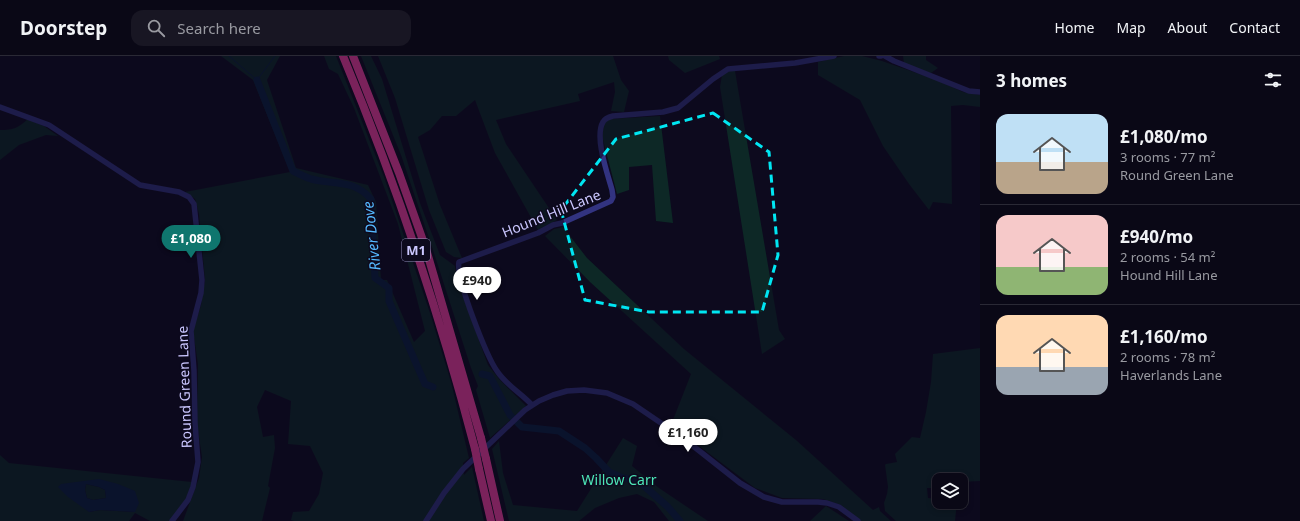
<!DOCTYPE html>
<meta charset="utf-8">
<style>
:root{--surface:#0a0816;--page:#181623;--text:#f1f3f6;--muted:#999aa1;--line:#2a2935;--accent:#0f766e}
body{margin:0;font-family:"Noto Sans",sans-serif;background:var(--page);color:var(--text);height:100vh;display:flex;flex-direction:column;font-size:15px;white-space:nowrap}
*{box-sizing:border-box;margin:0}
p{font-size:13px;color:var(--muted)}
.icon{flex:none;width:22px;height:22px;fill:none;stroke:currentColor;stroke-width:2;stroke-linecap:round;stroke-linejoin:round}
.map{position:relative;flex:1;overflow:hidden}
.details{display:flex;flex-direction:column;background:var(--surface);width:320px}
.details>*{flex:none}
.fabs{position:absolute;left:932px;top:417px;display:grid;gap:8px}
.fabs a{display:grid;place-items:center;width:36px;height:36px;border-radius:8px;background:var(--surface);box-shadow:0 2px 6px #0003,0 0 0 1px var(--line);font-size:20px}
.price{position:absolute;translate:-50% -34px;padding:0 9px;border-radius:14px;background:#fff;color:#222;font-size:13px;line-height:26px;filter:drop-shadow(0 1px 2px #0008)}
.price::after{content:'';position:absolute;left:50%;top:24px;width:12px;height:9px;margin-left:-6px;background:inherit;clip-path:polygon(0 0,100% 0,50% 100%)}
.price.selected{background:var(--accent);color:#fff}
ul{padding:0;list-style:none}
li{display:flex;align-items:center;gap:12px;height:100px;padding:0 16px}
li+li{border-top:1px solid var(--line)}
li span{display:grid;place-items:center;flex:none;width:112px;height:80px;border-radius:12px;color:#555}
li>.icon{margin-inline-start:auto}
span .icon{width:48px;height:48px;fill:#fffc;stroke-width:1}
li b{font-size:17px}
h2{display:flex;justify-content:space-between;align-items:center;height:48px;padding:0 16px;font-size:17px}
header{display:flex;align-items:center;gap:24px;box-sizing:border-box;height:56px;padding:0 20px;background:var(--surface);border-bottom:1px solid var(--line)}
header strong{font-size:19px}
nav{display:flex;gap:22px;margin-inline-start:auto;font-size:14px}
.search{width:280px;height:36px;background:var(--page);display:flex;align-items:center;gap:10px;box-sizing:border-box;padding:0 14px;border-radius:12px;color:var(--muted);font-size:15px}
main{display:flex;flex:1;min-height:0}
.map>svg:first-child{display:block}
</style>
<header>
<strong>Doorstep</strong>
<div class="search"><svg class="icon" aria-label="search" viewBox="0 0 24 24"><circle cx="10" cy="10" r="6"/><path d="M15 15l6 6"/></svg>Search here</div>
<nav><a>Home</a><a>Map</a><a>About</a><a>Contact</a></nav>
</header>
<main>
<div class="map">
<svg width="980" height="465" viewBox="0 0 980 465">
<rect width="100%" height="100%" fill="#0d0a1e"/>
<path fill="#0d2826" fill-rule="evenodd" d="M 221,0 L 280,0 L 267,24 L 296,112 L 368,129 L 376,146 L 381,224 L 387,224 L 414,286 L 425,275 L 398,168 L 354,52 L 338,18 L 329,13 L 324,0 L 336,0 L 384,121 L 430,257 L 451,326 L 469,402 L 463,407 L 464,419 L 472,411 L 484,465 L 294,465 L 291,464 L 293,456 L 309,455 L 319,438 L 323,417 L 310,390 L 288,388 L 291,345 L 265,334 L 257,351 L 263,381 L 274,379 L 275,392 L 268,430 L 270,432 L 262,465 L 183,465 L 199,422 L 202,401 L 197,368 L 198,308 L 193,275 L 201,249 L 205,224 L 199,158 L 195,143 L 185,136 L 290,116 L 253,24 Z
M 361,0 L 371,0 L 382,23 L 420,147 L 440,199 L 455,210 L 457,224 L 488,309 L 500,324 L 526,350 L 490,382 L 476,334 L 478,330 L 471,312 L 433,194 L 401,99 Z
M 378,0 L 613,0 L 621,24 L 629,35 L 624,56 L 611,55 L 615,36 L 614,26 L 578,38 L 580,45 L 496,64 L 506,88 L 557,164 L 538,174 L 495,97 L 475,44 L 456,60 L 442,60 L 430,74 L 418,81 L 440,149 L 462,202 L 454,201 L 446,196 L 429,154 L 395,42 Z
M 668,0 L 719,0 L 720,3 L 685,17 L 669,4 Z
M 844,0 L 862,0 L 882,5 L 937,24 L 963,36 L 980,39 L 980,51 L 963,49 L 951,50 L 952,148 L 933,146 L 929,154 L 909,128 L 883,90 L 860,44 L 818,19 L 818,6 Z
M 903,0 L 926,0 L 926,4 L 938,12 L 931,17 L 904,8 Z
M 729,15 L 735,15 L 779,274 L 785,283 L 762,298 L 720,31 L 722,19 Z
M 660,60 L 673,167 L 656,165 L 652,109 L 629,111 L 629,134 L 617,138 L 602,80 L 604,68 L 609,63 Z
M 28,63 L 44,70 L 58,80 L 46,79 L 19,89 L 0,104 L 0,74 C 13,74 18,72 28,63 Z
M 563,171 L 587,202 L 684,293 L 796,384 L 873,454 L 879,451 L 880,455 L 891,465 L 861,465 L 841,449 L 823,443 L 782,442 L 755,432 L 671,369 L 691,318 L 590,226 L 545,180 L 554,173 Z
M 980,292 L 980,425 L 961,426 L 961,424 L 939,424 L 939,426 L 934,426 L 933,432 L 927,432 L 928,442 L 939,443 L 939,446 L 957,446 L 955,465 L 896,465 L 885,455 L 884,447 L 887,438 L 888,431 L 885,409 L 886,408 L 897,406 L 895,398 L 912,381 L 920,382 L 926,356 L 931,326 L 933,298 Z
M 623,382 L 637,390 L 632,410 L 659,432 L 708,465 L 669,465 L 654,446 L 637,438 L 619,442 L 595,452 L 579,465 L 509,465 L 492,393 L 499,385 L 503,417 L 513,449 L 577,455 Z
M 0,399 L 9,407 L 192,426 L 187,442 L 170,465 L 150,465 L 135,457 L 129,465 L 0,465 ZM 61,428 L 118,428 L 135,456 L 100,454 L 89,456 Z
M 86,428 L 99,431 L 105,434 L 106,442 L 93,444 L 87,442 L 85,434 Z
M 826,450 L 849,465 L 810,465 Z"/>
<path fill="#081f3f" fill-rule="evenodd" d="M 99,423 L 118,428 L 135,435 L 139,447 L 135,456 L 100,454 L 89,456 L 68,441 L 58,431 L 61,428 ZM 86,428 L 99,431 L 105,434 L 106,442 L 93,444 L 87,442 L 85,434 Z"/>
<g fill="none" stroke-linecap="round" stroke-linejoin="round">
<path stroke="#081f3f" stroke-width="1" d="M 229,0 L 257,24 L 275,0"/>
<path stroke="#081f3f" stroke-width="7" d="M 257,24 L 293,115 C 299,118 305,121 311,123 C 333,129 354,123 371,143 L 375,222 L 389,232 L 389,245 L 425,328 L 433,331
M 482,318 L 490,320 L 510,359 L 522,371 L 559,375 L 585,392 L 596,402 L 609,416 L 623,422 L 636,424 L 643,429 L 668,451 L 680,465"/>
<path stroke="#323380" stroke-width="5.5" d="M 879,0 L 881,0
M 885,0 L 894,5 L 969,35 L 980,36
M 0,51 L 49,69 L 140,129 L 179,136 L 189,141 L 194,148 L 202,224 L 201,237 L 191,275 L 194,315 L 195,367 L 198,406 L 193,431 L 188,444 L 172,465
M 532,349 C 521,337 506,329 497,315 C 487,301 455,221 459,206 L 538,177 L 553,169 L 562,167 L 611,145 L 613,141 L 612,134 C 608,119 594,81 603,66 C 605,62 609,61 613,60 L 663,56 L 678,52 L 713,23 L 728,13 L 795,7 L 834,0
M 426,465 L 444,437 L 463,413 L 525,354 L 539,345 L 553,339 L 567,335 L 584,334 L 607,337 L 633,348 L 683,382 L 740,427 L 764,441 L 782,446 L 818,446 L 827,447 L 839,451 L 858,465"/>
<path stroke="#ff42a6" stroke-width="8" d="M 343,0 C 396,127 440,259 475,393
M 353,0 L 399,117 L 426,193 L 481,382
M 486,403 L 500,465
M 479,413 L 491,465"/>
<path stroke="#ff42a6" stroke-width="8" d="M 481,382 L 486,403
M 475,393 L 479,413"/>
</g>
<path d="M0 0H980V465H0ZM 713,57 L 769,96 L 778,199 L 762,256 L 649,256 L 585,244 L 561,154 L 616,83 Z" fill="#0d0a1e" fill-opacity=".55" fill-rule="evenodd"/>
<path fill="none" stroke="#00e6f2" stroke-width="3" stroke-dasharray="8 5" stroke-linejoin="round" d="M 713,57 L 769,96 L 778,199 L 762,256 L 649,256 L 585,244 L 561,154 L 616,83 Z"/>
<g text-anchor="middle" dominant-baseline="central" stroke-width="3" stroke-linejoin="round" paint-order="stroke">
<rect fill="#0d0a1e" stroke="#928ebc" stroke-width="1" x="402" y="183" width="28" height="22" rx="3"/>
<g font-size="13" font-weight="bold" fill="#cbc7ff">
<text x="416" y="194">M1</text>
</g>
<g font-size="14" fill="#cbc7ff" stroke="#0d0a1e">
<text transform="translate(551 157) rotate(-22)">Hound Hill Lane</text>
<text transform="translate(184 331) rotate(-92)">Round Green Lane</text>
</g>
<g font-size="14" fill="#4de5b7" stroke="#0d0a1e">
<text x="619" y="423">Willow Carr</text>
</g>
<g font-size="15" font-style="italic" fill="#55b9ff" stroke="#0d0a1e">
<text transform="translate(371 180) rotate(-96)">River Dove</text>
</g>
</g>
</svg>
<div class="fabs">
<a><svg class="icon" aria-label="layers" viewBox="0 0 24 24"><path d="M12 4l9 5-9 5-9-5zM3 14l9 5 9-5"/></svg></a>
</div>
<b class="price selected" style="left:191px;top:203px">£1,080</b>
<b class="price" style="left:477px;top:245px">£940</b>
<b class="price" style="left:688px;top:397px">£1,160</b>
</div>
<section class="details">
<h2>3 homes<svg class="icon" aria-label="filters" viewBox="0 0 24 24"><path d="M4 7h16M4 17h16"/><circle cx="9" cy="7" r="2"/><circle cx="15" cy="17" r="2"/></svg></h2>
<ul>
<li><span style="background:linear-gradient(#bfe0f5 60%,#b9a48a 0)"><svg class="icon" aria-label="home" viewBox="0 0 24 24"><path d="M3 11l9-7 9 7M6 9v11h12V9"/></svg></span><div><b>£1,080/mo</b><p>3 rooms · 77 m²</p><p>Round Green Lane</p></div></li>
<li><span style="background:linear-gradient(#f6c9c9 65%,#8fb573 0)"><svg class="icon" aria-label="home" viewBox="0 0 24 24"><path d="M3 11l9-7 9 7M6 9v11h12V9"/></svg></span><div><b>£940/mo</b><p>2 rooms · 54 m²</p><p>Hound Hill Lane</p></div></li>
<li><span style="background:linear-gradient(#ffd9b3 65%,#9aa5b1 0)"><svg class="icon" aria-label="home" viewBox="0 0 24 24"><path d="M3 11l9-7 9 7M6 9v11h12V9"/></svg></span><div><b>£1,160/mo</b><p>2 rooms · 78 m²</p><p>Haverlands Lane</p></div></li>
</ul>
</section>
</main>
